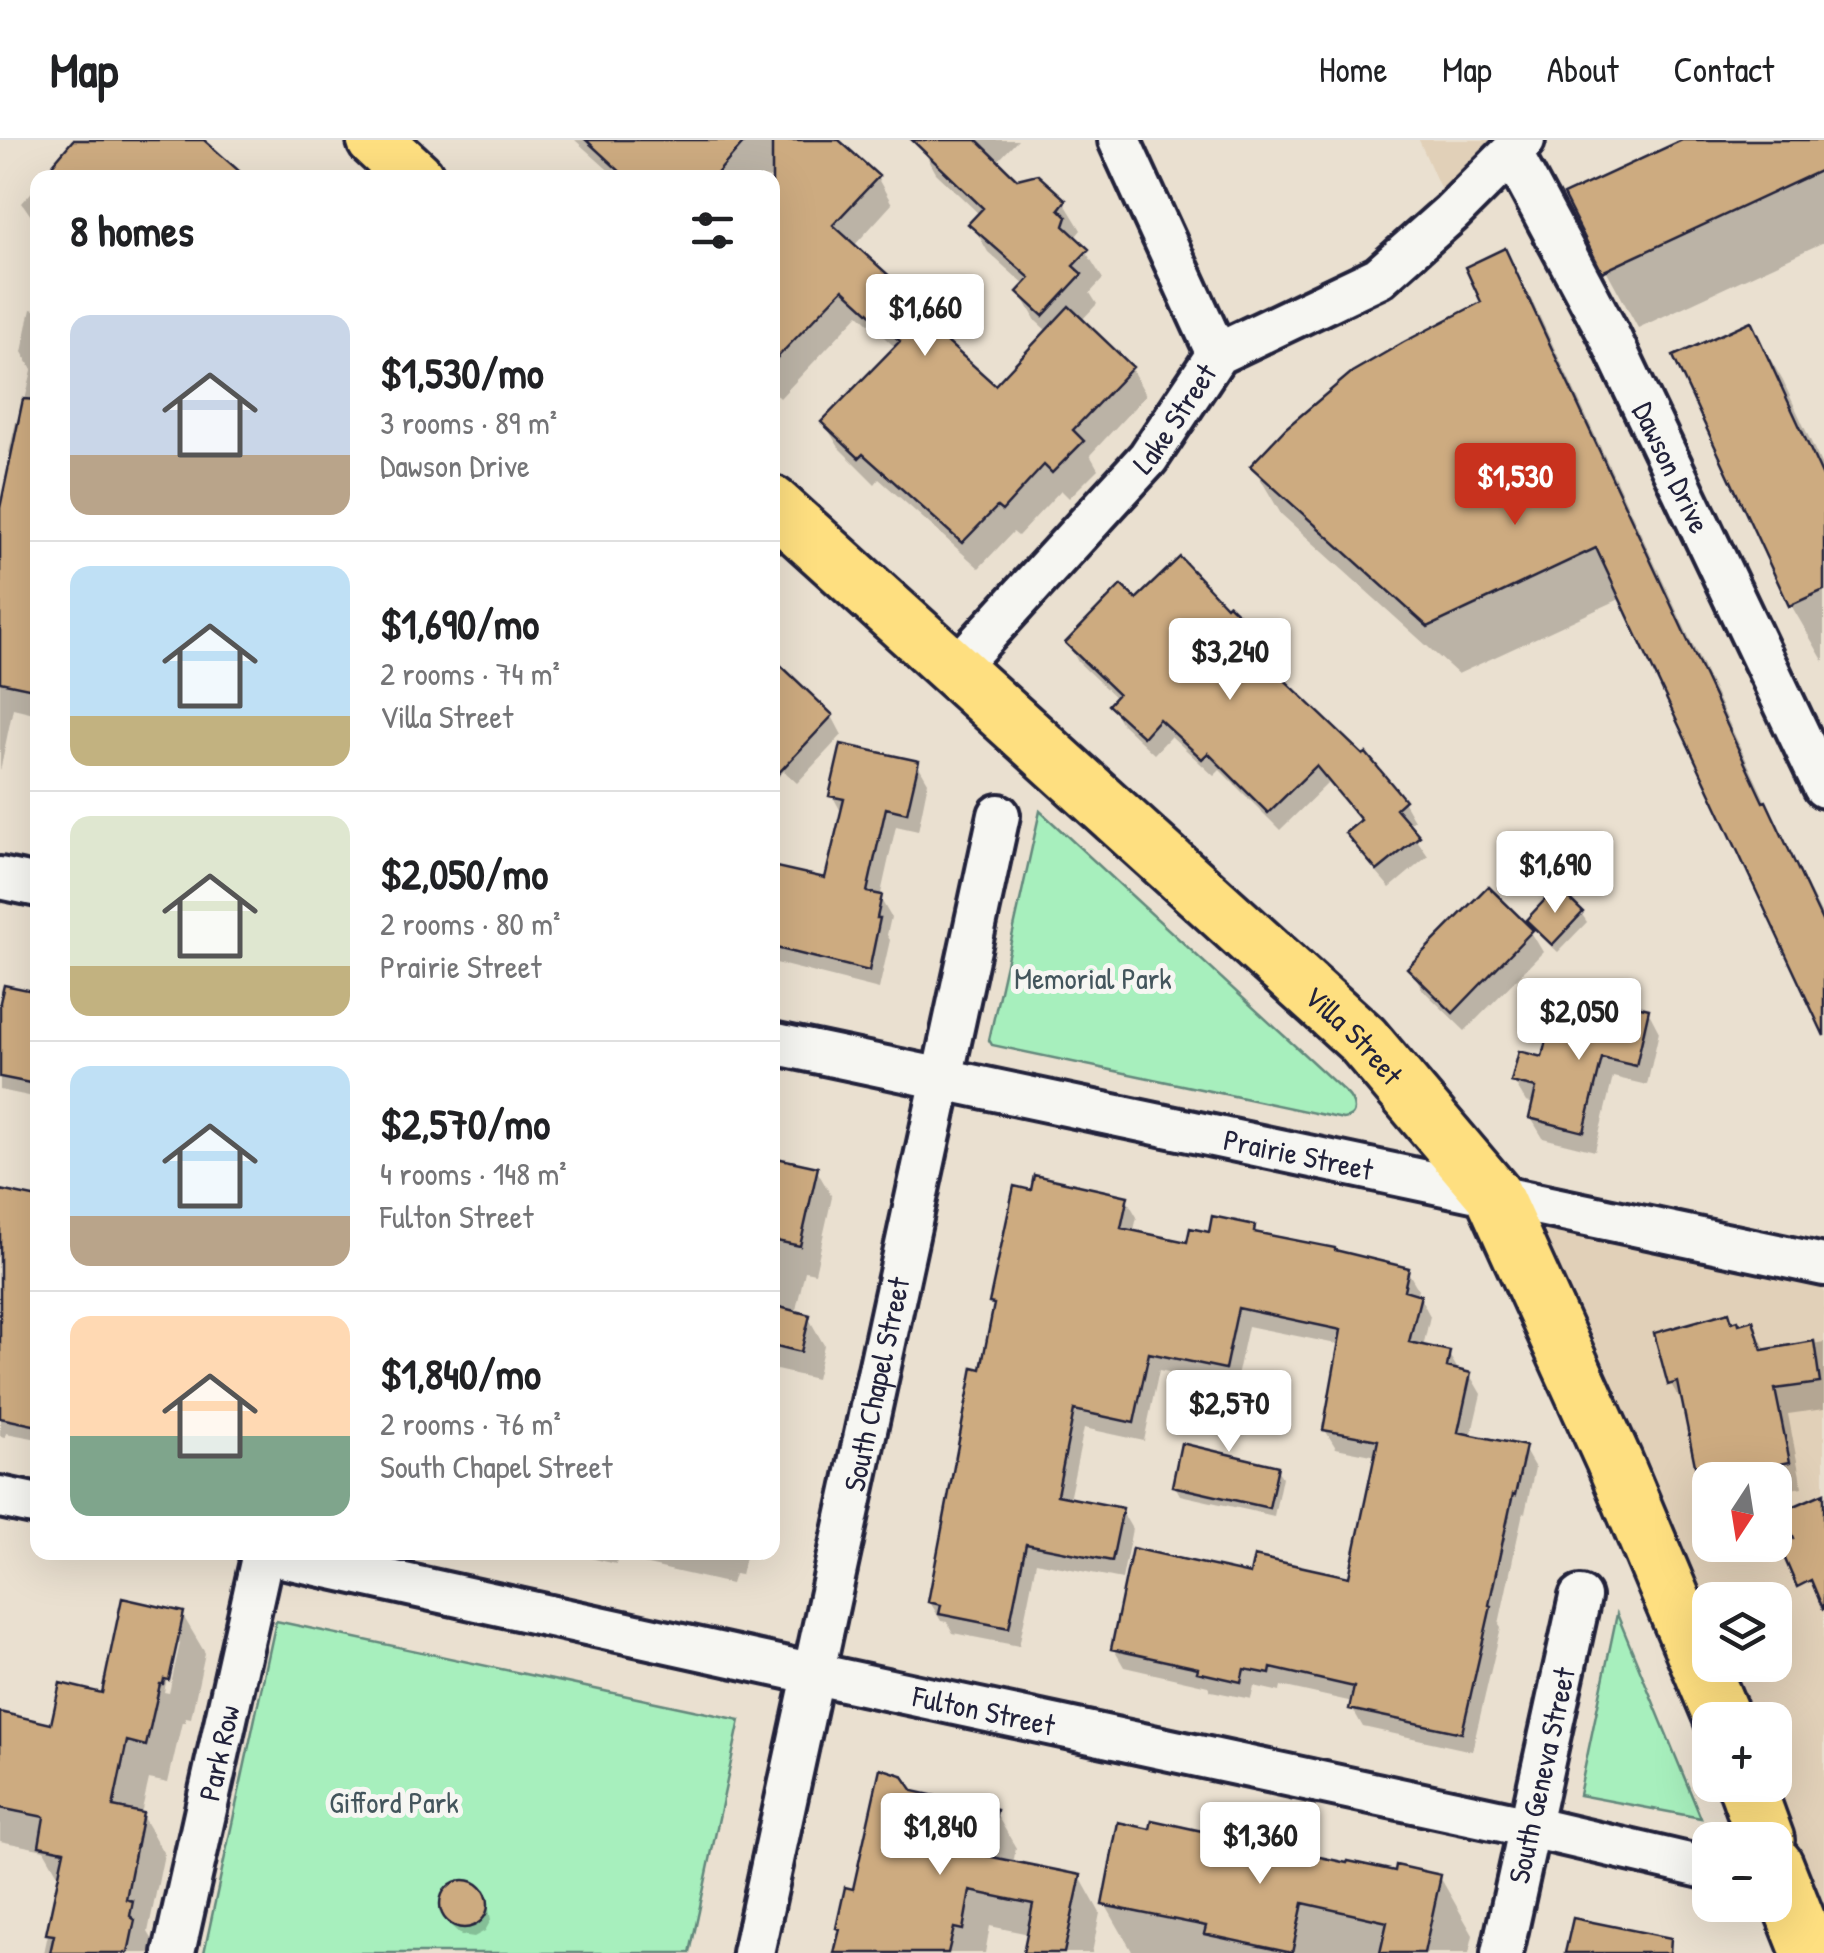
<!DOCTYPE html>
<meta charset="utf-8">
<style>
:root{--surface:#fff;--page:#f6f6f6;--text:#202124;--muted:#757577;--line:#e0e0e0;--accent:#c8321e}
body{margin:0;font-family:"Patrick Hand",sans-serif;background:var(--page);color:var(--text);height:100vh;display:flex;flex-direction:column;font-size:38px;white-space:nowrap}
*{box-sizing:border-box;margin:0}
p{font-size:32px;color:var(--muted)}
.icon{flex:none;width:55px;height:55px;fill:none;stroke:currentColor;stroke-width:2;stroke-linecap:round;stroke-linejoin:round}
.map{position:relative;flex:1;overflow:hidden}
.drawer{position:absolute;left:30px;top:30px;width:750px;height:1390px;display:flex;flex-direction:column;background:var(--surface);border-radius:20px;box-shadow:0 10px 40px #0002}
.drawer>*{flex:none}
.needle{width:65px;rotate:192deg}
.tools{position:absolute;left:1692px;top:1322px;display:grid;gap:20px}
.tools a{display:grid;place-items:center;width:100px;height:100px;border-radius:20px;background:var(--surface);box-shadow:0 10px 40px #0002;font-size:50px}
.price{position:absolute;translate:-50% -85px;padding:0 22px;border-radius:10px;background:#fff;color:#222;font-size:32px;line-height:65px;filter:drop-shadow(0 2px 5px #0008)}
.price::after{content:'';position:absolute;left:50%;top:60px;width:30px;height:22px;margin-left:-15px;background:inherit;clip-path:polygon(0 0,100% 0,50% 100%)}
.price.on{background:var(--accent);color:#fff}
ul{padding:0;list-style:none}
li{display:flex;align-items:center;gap:30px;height:250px;padding:0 40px}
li+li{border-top:2px solid var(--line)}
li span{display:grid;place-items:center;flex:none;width:280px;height:200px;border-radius:20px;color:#555}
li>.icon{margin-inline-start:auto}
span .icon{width:120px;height:120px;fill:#fffc;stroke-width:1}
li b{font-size:42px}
h2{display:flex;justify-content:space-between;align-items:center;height:120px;padding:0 40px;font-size:42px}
header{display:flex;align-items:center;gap:60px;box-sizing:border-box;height:140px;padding:0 50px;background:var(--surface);border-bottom:2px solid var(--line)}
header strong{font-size:48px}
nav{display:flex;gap:55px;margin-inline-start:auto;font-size:35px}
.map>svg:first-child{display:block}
</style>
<header>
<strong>Map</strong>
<nav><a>Home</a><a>Map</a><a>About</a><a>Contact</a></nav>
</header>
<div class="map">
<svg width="1824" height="1813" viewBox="0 0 1824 1813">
<rect width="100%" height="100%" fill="#eae0d0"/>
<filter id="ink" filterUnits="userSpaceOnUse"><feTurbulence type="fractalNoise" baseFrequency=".01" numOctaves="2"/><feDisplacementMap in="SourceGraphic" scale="20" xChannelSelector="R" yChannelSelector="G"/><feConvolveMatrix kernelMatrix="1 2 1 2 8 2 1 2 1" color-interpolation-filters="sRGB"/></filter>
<g filter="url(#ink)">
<path fill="#e1d0b8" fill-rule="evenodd" d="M 1419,0 L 1524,0 L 1451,73 Z
M 1493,1054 L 1824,1125 L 1824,1813 L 1775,1645 L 1775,1580 L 1723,1580 ZM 1710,1340 L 1775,1340 L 1775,1405 L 1710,1405 ZM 1710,1460 L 1775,1460 L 1775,1525 L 1710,1525 Z"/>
<path fill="#a7efbd" stroke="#64887c" stroke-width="2.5" d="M 1040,671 L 1346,953 C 1354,961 1360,977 1343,979 L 992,905 L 989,900 Z
M 1617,1474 L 1701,1678 L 1579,1655 Z
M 276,1481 L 740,1580 L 690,1813 L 204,1813 Z"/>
<path fill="#0003" fill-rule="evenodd" d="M 575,0 L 840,0 L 845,8 L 877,37 L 892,64 L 853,107 L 929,179 L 940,199 L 995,248 L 1048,192 L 1036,181 L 1020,152 L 1026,146 L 988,112 L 972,84 L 980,75 L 936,33 L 920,4 L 924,0 L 1018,0 L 997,22 L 1017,41 L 1064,62 L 1081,90 L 1076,96 L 1103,139 L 1090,153 L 1097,164 L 1081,181 L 1131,228 L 1146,255 L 1090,315 L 1098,329 L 1069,358 L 1061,350 L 1018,396 L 1013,392 L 979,428 L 879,339 L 875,344 L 840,309 L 824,283 L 896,208 L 859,174 L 780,258 L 772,250 L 772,38 L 617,38 Z
M 1687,0 L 1824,0 L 1824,102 L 1638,188 L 1566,56 Z
M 38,45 L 38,86 L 22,63 Z
M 1504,111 L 1532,160 L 1778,688 L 1824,779 L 1824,889 L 1622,458 L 1458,534 L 1281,374 L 1253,326 L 1484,163 Z
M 31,169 L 38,171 L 38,574 L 13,568 L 0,631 L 0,380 L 13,319 L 9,312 L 16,282 L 21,278 L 32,230 L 22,212 Z
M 1750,184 L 1783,241 L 1824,330 L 1824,522 L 1791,465 L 1677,218 Z
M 1136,463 L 1226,469 L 1255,494 L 1266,512 L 1259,519 L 1403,661 L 1414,680 L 1407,685 L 1428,716 L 1390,748 L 1359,712 L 1349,694 L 1362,683 L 1328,643 L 1280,690 L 1220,630 L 1214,636 L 1171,596 L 1154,614 L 1122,584 L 1111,565 L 1117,559 L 1078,522 L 1068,504 Z
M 832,576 L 842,595 L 797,643 L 784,631 L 776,639 L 772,635 Z
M 917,623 L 928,642 L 918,691 L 896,686 L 880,758 L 891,777 L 887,795 L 890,800 L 879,849 L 772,822 L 772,729 L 827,741 L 843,675 L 832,655 Z
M 1488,750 L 1531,792 L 1543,812 L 1465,891 L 1422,849 L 1411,828 Z
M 1581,773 L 1587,782 L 1558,812 L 1534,790 L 1529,780 Z
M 38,855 L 38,958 L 0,950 L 0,874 Z
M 1648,871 L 1659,892 L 1647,945 L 1613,937 L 1595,1011 L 1543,998 L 1531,978 L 1535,964 L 1526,962 L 1514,942 L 1544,920 Z
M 772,1020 L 816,1029 L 832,1057 L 815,1133 L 805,1131 L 795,1174 L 808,1177 L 824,1205 L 816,1239 L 772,1229 Z
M 1126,1058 L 1137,1077 L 1133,1094 L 1189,1105 L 1211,1095 L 1254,1088 L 1258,1095 L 1407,1130 L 1418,1149 L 1416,1156 L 1420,1157 L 1430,1176 L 1423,1207 L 1448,1213 L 1460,1233 L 1470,1235 L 1481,1254 L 1471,1297 L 1524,1309 L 1535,1328 L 1525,1373 L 1523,1372 L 1499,1484 L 1501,1487 L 1472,1611 L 1363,1587 L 1352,1568 L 1353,1562 L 1281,1546 L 1280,1552 L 1254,1546 L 1251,1559 L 1211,1551 L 1208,1546 L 1124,1527 L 1113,1508 L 1252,1437 L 1350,1440 L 1377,1316 L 1336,1308 L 1325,1290 L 1341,1205 L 1248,1186 L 1235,1246 L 1159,1230 L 1144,1301 L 1084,1288 L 1069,1360 L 1121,1370 L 1132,1389 L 1122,1439 L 1036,1422 L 1019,1506 L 953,1493 L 947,1482 L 941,1481 L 930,1462 L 983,1232 L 995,1169 L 991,1162 Z
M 0,1062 L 38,1190 L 38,1299 L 6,1293 L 5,1297 L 0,1296 Z
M 1728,1175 L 1734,1184 L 1739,1187 L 1752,1183 L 1767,1212 L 1824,1202 L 1824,1269 L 1788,1274 L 1802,1347 L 1775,1352 L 1775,1340 L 1710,1340 L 1710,1357 L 1700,1339 L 1685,1268 L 1671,1244 Z
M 1276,1328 L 1282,1337 L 1274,1376 L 1180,1355 L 1175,1346 Z
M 772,1356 L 777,1364 L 772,1384 Z
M 583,1412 L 746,1412 L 741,1435 L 734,1434 L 731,1444 L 617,1418 L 616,1424 L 586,1417 Z
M 182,1474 L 205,1513 L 191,1578 L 186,1577 L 185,1582 L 182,1582 L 168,1643 L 149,1639 L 141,1674 L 164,1714 L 148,1792 L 154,1802 L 152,1813 L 44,1813 L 60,1738 L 44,1710 L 0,1701 L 0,1575 L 53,1587 L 104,1556 ZM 175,1503 L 180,1503 L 169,1553 L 164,1552 Z
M 911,1654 L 995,1672 L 1016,1708 L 1013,1724 L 1080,1737 L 1100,1773 L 1092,1813 L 1025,1813 L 1029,1794 L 990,1786 L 985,1813 L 833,1813 L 846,1750 L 855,1752 Z
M 1349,1726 L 1397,1734 L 1440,1737 L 1473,1795 L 1469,1813 L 1133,1813 L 1105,1764 Z
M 459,1742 L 473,1743 L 488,1763 L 491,1780 L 485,1791 L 474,1797 L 461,1795 L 451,1786 L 445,1775 L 442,1761 L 447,1749 Z"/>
<path fill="#cdab80" stroke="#22223b" stroke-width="2.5" d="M 73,0 L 204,0 L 247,38 L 41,38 Z
M 586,0 L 746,0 L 713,38 L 627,38 Z
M 772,0 L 839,0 L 879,36 L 833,85 L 894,140 L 892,142 L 931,178 L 926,183 L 995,245 L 1069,166 L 1133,227 L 1073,290 L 1084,301 L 1052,333 L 1044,325 L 1002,371 L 997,367 L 962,403 L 863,314 L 859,318 L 821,282 L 900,201 L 843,149 L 772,223 Z
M 912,0 L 977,0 L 1017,39 L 1037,34 L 1066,60 L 1059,69 L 1067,77 L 1064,86 L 1089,109 L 1073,126 L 1082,134 L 1043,176 L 1017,152 L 1030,138 L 968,84 L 983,68 Z
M 1682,0 L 1824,0 L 1824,29 L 1602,132 L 1563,55 Z
M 1505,108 L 1763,662 L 1766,661 L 1824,785 L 1824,896 L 1596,408 L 1428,487 L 1250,326 L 1286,288 L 1352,232 L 1404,202 L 1481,162 L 1465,127 Z
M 1751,181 L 1824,339 L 1824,450 L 1789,466 L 1673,216 Z
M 23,259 L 38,260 L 38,550 L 0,542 L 0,368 Z
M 1180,417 L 1226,466 L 1228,464 L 1257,492 L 1246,503 L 1363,615 L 1366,613 L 1405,660 L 1396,668 L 1420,696 L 1377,731 L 1345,693 L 1361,680 L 1316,626 L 1268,673 L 1208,613 L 1202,619 L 1159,579 L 1143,597 L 1108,565 L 1118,554 L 1065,503 L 1121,445 L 1136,459 Z
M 772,517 L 833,575 L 772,640 Z
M 841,604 L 919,621 L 907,673 L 886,668 L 867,752 L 882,755 L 877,778 L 880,778 L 869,831 L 772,807 L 772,726 L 825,738 L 844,659 L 829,656 Z
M 1488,746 L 1533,790 L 1453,873 L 1407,828 Z
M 1557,747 L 1583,772 L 1552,805 L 1526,780 Z
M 4,845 L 38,852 L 38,915 L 30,943 L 0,937 L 0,862 Z
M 1603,858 L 1649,869 L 1636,926 L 1602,918 L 1584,992 L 1529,978 L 1536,948 L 1511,942 L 1519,911 L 1542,917 L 1551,879 L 1595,890 Z
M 772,1017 L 818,1027 L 800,1106 L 772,1100 Z
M 1034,1035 L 1128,1056 L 1121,1088 L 1187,1102 L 1190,1088 L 1209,1092 L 1212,1076 L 1255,1085 L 1254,1092 L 1335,1108 L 1335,1110 L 1409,1128 L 1404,1150 L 1421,1155 L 1409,1202 L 1450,1211 L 1447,1227 L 1471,1233 L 1458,1292 L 1526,1306 L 1515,1355 L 1513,1354 L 1489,1465 L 1491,1466 L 1462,1593 L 1349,1569 L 1354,1547 L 1271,1528 L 1270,1534 L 1244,1529 L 1241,1542 L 1197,1532 L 1198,1528 L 1111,1509 L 1132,1408 L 1250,1434 L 1254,1416 L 1349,1437 L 1378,1300 L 1323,1290 L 1341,1190 L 1238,1168 L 1225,1229 L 1149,1213 L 1134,1283 L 1074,1270 L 1057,1355 L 1123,1368 L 1112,1421 L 1026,1404 L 1009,1488 L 939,1474 L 941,1465 L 928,1462 L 973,1227 L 981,1229 L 994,1164 L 989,1163 L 1014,1046 L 1031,1050 Z
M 0,1050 L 38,1058 L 38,1286 L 0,1278 Z
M 772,1165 L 810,1175 L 801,1212 L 772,1205 Z
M 1729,1172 L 1732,1182 L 1738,1180 L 1739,1184 L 1753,1180 L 1762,1210 L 1814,1201 L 1820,1243 L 1775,1249 L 1790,1322 L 1698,1340 L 1678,1242 L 1668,1245 L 1654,1193 Z
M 1181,1303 L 1278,1326 L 1269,1368 L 1172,1346 Z
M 1824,1353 L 1824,1469 L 1823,1469 L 1811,1440 L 1797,1447 L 1779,1405 L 1794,1398 L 1783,1371 Z
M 122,1458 L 184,1472 L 169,1540 L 164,1539 L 163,1544 L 160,1544 L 146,1606 L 127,1601 L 113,1667 L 143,1673 L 126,1759 L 133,1761 L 130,1776 L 135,1780 L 128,1813 L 50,1813 L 54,1795 L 46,1794 L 64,1711 L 39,1706 L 44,1677 L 0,1668 L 0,1572 L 51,1584 L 60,1543 L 102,1553 Z
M 880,1628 L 902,1635 L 913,1651 L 997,1670 L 987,1716 L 1081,1735 L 1064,1813 L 1023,1813 L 1033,1764 L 970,1751 L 963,1790 L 954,1788 L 948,1813 L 834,1813 L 840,1789 L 836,1788 L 845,1747 L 853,1749 Z
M 1152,1680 L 1347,1723 L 1348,1721 L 1395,1731 L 1396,1725 L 1441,1735 L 1424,1813 L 1380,1813 L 1387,1782 L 1303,1763 L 1292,1813 L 1204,1794 L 1206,1786 L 1102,1765 L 1118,1682 L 1150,1689 Z
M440 1764a24 24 0 1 1 48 0a24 24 0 1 1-48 0Z
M 1573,1778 L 1671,1798 L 1670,1813 L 1565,1813 Z"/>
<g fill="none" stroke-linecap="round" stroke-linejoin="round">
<g stroke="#22223b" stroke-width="48">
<g id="street">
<path d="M 1119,0 L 1217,214"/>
<path id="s1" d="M 1512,14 L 1608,193 L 1824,647"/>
<path id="s2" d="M 954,530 L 1148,318 L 1217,214 L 1379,137 L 1451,73 L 1524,0"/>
<path d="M 0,738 L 38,746"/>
<path id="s3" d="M 772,903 L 1824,1125"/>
<path d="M 0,1357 L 38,1365"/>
<path id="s4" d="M 259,1412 L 759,1522 L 1530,1687 L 1710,1729"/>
<path id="s5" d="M 174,1813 L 263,1413"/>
<path id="s6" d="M 753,1813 L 999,675"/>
<path id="s7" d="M 1502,1813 L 1580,1457"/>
</g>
</g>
<g stroke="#22223b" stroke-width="62">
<g id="primary">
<path d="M 375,0 L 416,38"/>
<path id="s8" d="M 772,364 L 1362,899 L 1493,1054 L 1614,1321 L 1723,1580"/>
<path d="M 1746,1645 L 1766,1700"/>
<path d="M 1775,1725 L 1810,1813"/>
</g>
</g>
<use href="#street" stroke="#f6f6f2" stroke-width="40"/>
<use href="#primary" stroke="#fedf80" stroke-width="55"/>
</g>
</g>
<g text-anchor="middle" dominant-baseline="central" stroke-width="10" stroke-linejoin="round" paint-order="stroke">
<g font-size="30" fill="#22223b" stroke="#f6f6f2">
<text stroke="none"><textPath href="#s2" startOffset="335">Lake Street</textPath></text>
<text stroke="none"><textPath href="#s1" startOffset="352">Dawson Drive</textPath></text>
<text stroke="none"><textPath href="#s8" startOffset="788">Villa Street</textPath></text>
<text stroke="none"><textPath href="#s3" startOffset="538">Prairie Street</textPath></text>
<text stroke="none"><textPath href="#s6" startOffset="582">South Chapel Street</textPath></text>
<text stroke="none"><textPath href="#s4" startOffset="742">Fulton Street</textPath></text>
<text stroke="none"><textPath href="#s5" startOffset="205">Park Row</textPath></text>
<text stroke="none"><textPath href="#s7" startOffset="182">South Geneva Street</textPath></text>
</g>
<g font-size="30" fill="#43555c" stroke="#f6f6f2">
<text x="1093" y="838">Memorial Park</text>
<text x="394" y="1662">Gifford Park</text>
</g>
</g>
</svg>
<div class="tools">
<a><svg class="needle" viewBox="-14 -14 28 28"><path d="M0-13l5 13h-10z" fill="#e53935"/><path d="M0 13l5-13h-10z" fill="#757577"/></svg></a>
<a><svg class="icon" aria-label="layers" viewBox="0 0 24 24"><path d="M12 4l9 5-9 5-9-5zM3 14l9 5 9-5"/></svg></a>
<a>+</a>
<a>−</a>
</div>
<b class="price" style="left:925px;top:219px">$1,660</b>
<b class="price on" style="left:1515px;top:388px">$1,530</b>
<b class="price" style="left:1230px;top:563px">$3,240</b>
<b class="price" style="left:1555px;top:776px">$1,690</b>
<b class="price" style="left:1579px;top:923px">$2,050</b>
<b class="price" style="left:1229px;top:1315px">$2,570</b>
<b class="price" style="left:940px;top:1738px">$1,840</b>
<b class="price" style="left:1260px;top:1747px">$1,360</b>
<section class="drawer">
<h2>8 homes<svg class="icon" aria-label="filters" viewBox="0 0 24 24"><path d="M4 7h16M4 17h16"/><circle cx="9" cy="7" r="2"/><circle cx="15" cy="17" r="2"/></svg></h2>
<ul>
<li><span style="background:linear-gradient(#c9d6e8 70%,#b9a48a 0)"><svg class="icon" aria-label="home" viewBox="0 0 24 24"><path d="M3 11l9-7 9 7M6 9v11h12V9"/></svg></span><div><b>$1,530/mo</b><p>3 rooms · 89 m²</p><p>Dawson Drive</p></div></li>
<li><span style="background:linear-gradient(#bfe0f5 75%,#c2b280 0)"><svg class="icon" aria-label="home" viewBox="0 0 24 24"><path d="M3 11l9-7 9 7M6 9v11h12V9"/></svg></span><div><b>$1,690/mo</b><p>2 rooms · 74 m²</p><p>Villa Street</p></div></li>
<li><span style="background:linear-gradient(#dfe7d0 75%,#c2b280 0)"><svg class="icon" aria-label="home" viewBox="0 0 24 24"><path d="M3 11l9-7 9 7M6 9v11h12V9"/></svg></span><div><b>$2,050/mo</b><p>2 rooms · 80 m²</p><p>Prairie Street</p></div></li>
<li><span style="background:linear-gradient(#bfe0f5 75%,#b9a48a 0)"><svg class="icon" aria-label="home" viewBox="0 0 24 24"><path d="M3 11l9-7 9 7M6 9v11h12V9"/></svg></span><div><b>$2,570/mo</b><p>4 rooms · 148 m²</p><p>Fulton Street</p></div></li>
<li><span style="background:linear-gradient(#ffd9b3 60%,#7fa58c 0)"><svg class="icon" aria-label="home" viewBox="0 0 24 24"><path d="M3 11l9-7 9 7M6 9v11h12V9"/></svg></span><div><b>$1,840/mo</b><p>2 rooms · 76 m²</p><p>South Chapel Street</p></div></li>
</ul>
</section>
</div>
